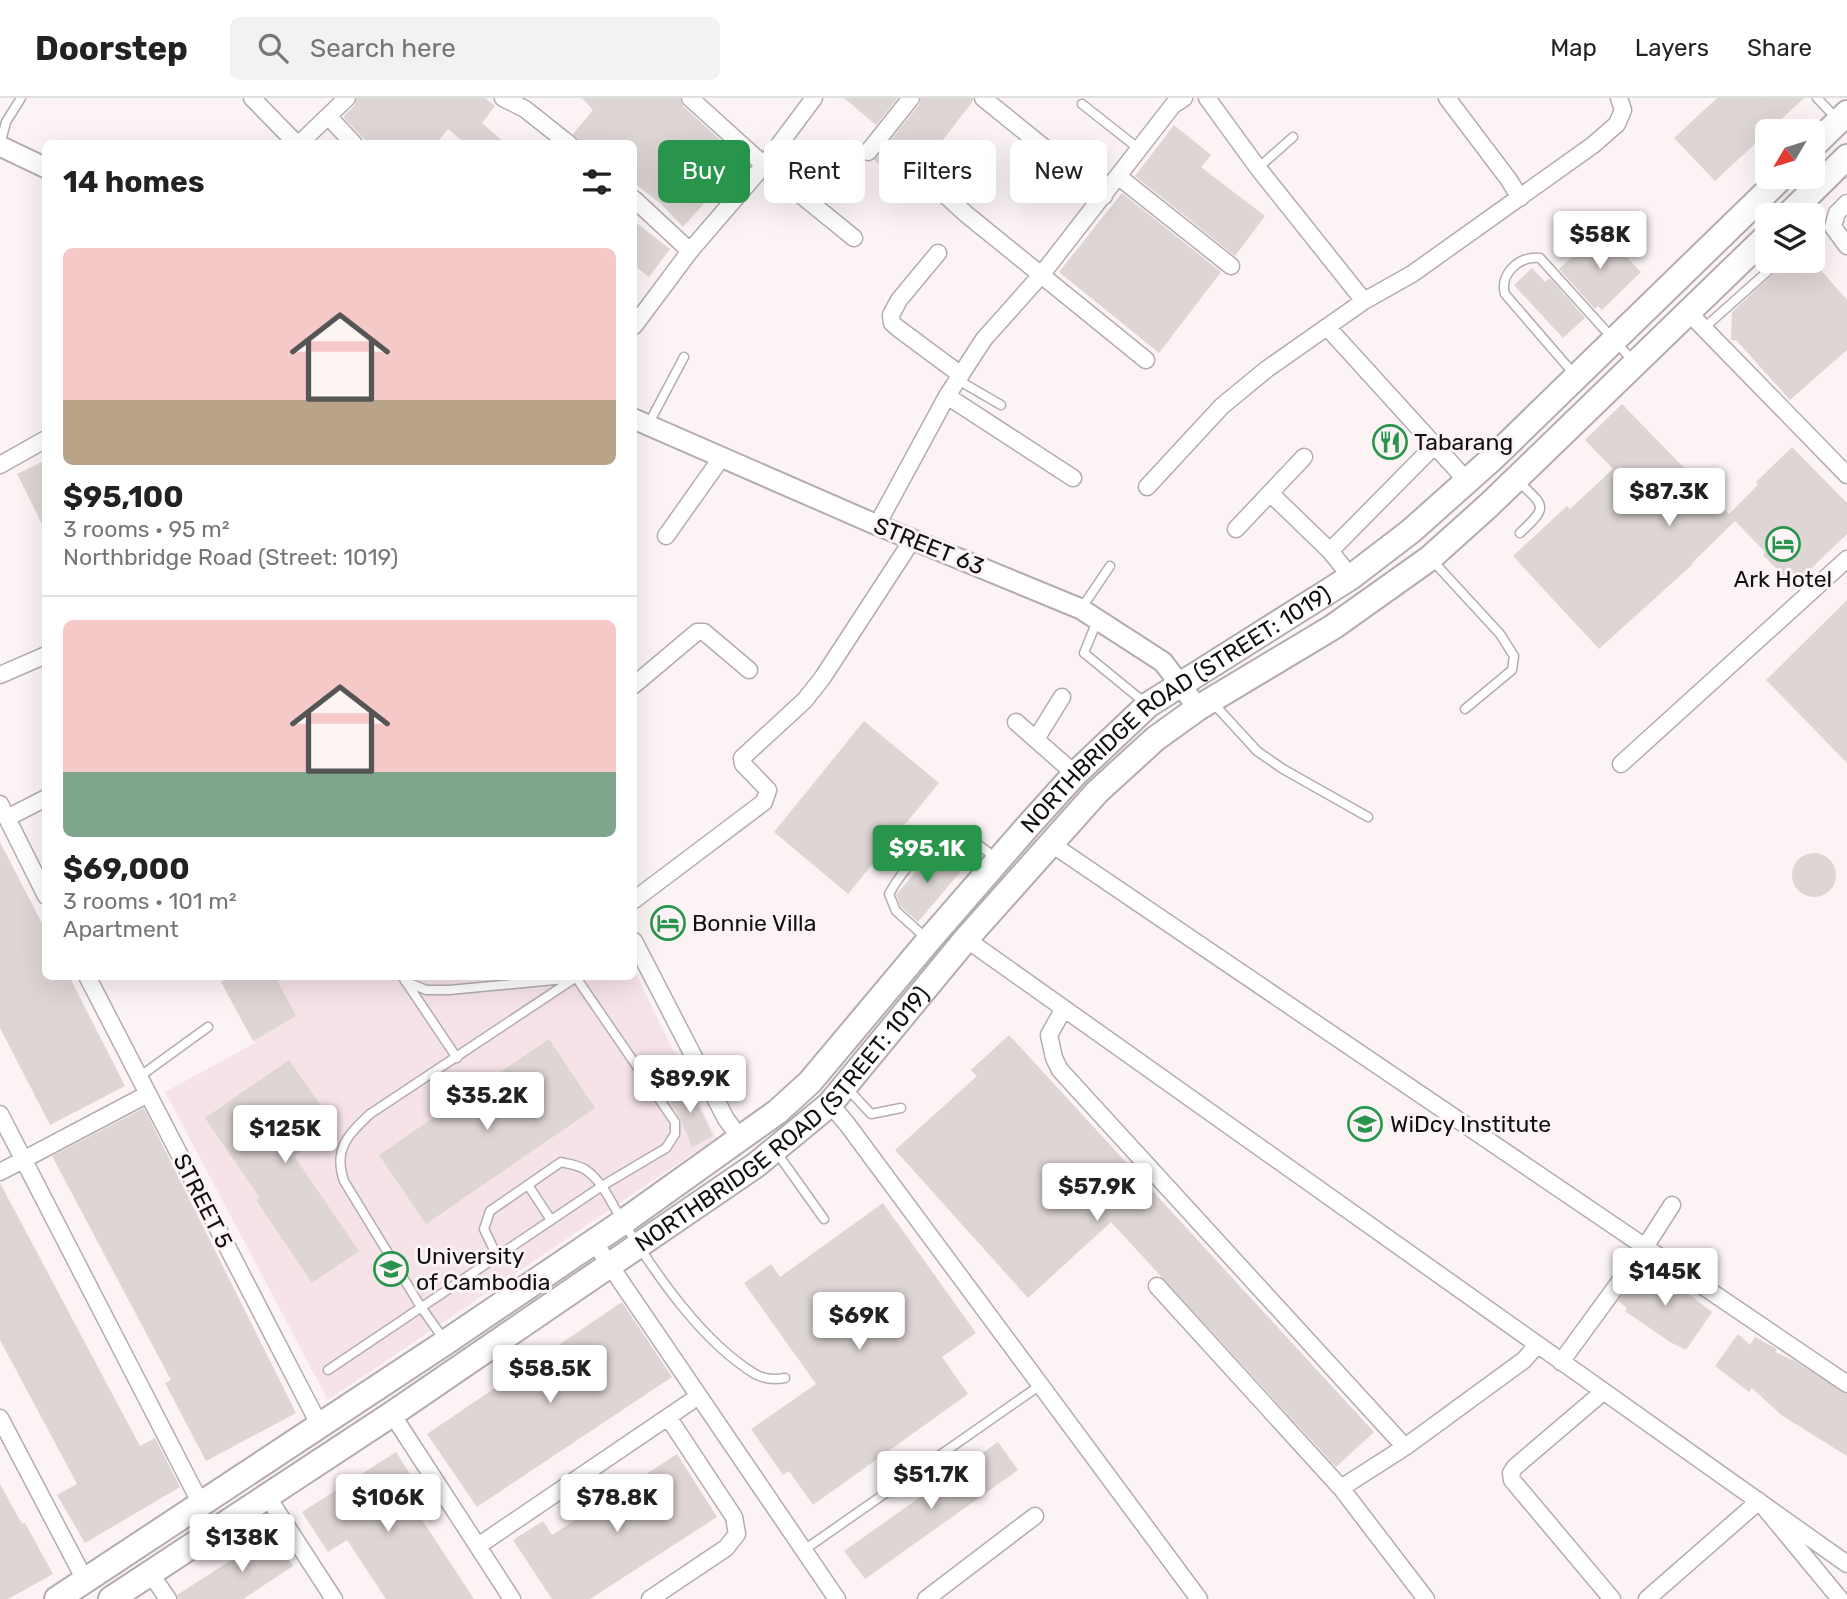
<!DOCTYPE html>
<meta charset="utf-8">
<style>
:root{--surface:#fff;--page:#f2f2f2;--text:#222;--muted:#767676;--line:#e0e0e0;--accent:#28944c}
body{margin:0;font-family:Rubik,sans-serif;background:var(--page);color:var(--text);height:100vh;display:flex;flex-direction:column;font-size:26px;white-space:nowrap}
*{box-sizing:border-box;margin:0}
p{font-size:23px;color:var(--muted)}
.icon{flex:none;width:38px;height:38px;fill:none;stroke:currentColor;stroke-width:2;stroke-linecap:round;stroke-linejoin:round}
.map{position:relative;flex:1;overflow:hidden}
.panel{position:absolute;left:42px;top:42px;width:595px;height:840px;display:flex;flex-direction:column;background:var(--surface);border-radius:10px;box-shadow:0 7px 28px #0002}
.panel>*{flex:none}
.guide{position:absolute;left:658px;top:42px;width:665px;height:63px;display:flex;gap:14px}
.needle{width:46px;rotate:232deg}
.controls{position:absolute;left:1755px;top:21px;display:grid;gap:14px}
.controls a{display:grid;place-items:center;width:70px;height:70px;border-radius:10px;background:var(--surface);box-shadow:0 7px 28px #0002;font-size:35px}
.price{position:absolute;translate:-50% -60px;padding:0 16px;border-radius:7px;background:#fff;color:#222;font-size:23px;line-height:46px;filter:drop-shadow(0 2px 4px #0008)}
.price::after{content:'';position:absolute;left:50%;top:42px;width:21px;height:16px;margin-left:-10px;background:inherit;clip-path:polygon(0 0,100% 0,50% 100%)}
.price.current{background:var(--accent);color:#fff}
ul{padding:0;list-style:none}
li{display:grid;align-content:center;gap:14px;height:371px;padding:0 21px}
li+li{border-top:2px solid var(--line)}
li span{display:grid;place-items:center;height:217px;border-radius:10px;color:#555}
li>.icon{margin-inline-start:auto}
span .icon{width:126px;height:126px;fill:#fffc;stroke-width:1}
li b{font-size:30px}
h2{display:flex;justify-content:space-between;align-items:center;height:84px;padding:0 21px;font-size:30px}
.pill{padding:0 24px;border-radius:10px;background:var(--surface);box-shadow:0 7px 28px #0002;font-size:24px;line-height:63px}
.pill.current{background:var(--accent);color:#fff}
header{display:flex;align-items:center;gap:42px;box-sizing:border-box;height:98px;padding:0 35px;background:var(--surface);border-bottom:2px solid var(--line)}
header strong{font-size:33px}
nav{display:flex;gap:38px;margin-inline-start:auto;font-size:24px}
.search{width:490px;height:63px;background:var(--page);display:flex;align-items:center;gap:18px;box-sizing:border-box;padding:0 24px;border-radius:10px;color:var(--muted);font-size:26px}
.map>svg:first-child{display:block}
</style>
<header>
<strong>Doorstep</strong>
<div class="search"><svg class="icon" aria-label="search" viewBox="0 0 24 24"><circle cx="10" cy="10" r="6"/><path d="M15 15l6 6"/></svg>Search here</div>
<nav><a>Map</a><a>Layers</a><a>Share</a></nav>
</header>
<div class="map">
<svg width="1847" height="1501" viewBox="0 0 1847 1501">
<rect width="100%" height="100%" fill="#fcf3f5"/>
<path fill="#f5e3e8" d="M 634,872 L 716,1040 L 328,1302 L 165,994 L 255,945 L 222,883 L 232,879 L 634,878 Z"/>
<path fill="#ded6d4" d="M 357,0 L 485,0 L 495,8 L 482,25 L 506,46 L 466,46 L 448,31 L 436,46 L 369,46 L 343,19 L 355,7 Z
M 582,0 L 680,0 L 683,8 L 749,68 L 720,102 L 713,95 L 683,129 L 661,106 L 634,85 L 634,46 L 579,46 L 573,36 L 593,12 Z
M 844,0 L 898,0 L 876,27 Z
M 921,0 L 973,0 L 973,3 L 925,65 L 918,64 L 912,67 L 910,72 L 913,81 L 908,88 L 874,62 L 919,7 Z
M 1717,0 L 1804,0 L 1715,83 L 1674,40 Z
M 1174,27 L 1211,57 L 1201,69 L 1265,118 L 1235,158 L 1135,78 Z
M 1122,95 L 1221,174 L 1159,255 L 1059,174 Z
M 634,123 L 670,151 L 649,179 L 634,167 Z
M 1601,132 L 1641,174 L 1602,212 L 1598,208 L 1595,211 L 1559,171 Z
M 1787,163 L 1813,163 L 1847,202 L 1847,252 L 1790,302 L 1736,242 L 1731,242 L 1732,214 Z
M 1532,170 L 1545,184 L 1550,180 L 1585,220 L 1563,240 L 1514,187 Z
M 1622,306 L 1729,416 L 1758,387 L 1756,384 L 1792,349 L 1847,405 L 1847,436 L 1793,488 L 1763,457 L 1765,454 L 1735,423 L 1692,465 L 1693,466 L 1599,551 L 1513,458 L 1567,408 L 1570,411 L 1613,371 L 1585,342 Z
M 46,362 L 46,434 L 17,376 Z
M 1847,502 L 1847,665 L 1766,582 Z
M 864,623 L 939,685 L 848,796 L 774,734 Z
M 0,744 L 46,833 L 46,878 L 69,878 L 125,988 L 50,1027 L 0,930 Z
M 935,751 L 961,773 L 918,824 L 901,809 L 896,797 Z
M1792 777a22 22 0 1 1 44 0a22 22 0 1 1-44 0Z
M 231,878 L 275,878 L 296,918 L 253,943 L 221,884 Z
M 1009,937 L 1374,1334 L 1336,1369 L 1111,1124 L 1028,1200 L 895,1052 L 977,978 L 971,972 Z
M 549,941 L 595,1010 L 426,1126 L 379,1057 Z
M 289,962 L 336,1029 L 294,1058 L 359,1153 L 312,1185 L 256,1102 L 260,1100 L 205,1020 Z
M 688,985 L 713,1038 L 692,1049 L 680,1020 L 666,995 Z
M 144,1010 L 296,1315 L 206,1363 L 165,1285 L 171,1282 L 52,1058 Z
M 0,1085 L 140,1348 L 155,1340 L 180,1389 L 85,1445 L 57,1397 L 77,1386 L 0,1242 Z
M 883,1105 L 976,1235 L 942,1259 L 968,1296 L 813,1407 L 789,1373 L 783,1377 L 751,1331 L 816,1286 L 744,1185 L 771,1166 L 780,1179 Z
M 1644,1168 L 1682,1191 L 1712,1214 L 1686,1252 L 1670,1244 L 1625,1213 L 1627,1210 L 1618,1203 Z
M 622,1204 L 672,1279 L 477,1409 L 427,1336 Z
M 1738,1236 L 1750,1247 L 1755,1239 L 1777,1251 L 1775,1254 L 1795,1263 L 1847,1296 L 1847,1358 L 1781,1317 L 1752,1290 L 1749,1294 L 1715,1268 Z
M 998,1344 L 1018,1372 L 865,1481 L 844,1453 Z
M 396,1354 L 421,1394 L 409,1402 L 474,1501 L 386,1501 L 347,1442 L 328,1454 L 302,1414 Z
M 677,1356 L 717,1419 L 590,1501 L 552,1501 L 513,1442 L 543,1423 L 552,1437 Z
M 0,1386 L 22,1426 L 25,1425 L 53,1476 L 8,1501 L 0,1501 Z
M 272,1436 L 293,1468 L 243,1501 L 178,1501 L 177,1497 Z"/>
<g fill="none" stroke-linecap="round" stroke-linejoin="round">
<g stroke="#b4acae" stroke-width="11">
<path id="service" d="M 1817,0 L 1837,21
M 1082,6 L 1139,51
M 0,47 L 6,24 L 21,0
M 1258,70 L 1293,39
M 1704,230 L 1769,172
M 1574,276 L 1505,196 C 1499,176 1520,157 1540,160 L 1633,263
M 958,282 L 1001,307
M 649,325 L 684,259
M 1518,383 C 1545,409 1549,408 1520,435
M 1431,461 L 1500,536 L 1514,558 L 1512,572 L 1465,611
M 1081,511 L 1110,468
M 1097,523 L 1084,555 L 1144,604
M 1214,606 L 1257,653 L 1283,671 L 1368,719
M 926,840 L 896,813 L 889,796 C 900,776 934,732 958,736 C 971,738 985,753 996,760
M 402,878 L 457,960
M 405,883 L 426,892 L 449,892 L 575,880 L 370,1016 C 348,1037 333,1051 344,1083 L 421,1209 L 445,1243
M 139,979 L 208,929
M 847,990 L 871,1016 L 901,1010
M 777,1055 L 824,1121
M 528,1087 L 551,1122
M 497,1158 L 484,1131 L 490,1113 L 561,1064 C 568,1066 579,1067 586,1072 C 604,1085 611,1105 623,1124 C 656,1176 701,1243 755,1276 C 764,1281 775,1282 785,1280
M 328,1272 L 602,1088 L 666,1050 L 675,1036 L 675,1024 L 575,878
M 804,1452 L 1039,1288"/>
</g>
<g stroke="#b4acae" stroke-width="19">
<path id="minor" d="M 252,0 L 297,46
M 503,0 L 525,11 L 569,46
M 690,0 L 764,67 L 854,140
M 983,0 L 1104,98
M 1207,0 L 1258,70 L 1364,203
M 1447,0 L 1509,82 L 1520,100
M 328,18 L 354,46
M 299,46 L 347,0
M 868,54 L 911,0
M 920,74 L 966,116 L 1146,262
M 1119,79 L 1231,168
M 634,101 L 690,153
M 1847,105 L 1837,115 L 1833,129 L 1847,148
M 938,155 L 899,202 L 891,217 L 892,225 L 899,231 L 961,277
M 1688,214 L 1847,377
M 634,228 L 690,153 L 764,67 L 814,0
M 1328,230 L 1468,384
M 947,298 L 1073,380
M 0,367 L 46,341
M 1147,389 L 1222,308 L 1267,271 L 1364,203 L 1412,176 L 1593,47 L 1617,26 L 1623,12 L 1619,0
M 1270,395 L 1330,453 L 1351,479
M 877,427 L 947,298 L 984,241 L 1042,176 L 1173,7 L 1184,0
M 1236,431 L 1304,359
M 666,438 L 722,359
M 1330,453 L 1435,347
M 0,577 L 46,557
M 634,587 L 697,534 L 704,534 L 749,572
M 1016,624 L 1075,676
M 1036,641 L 1062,599
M 1621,666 L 1847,461
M 0,706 L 46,798
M 7,720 L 46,700
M 1050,745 L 1847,1286
M 634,802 L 764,704 L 768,692 L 743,666 L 742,660 L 805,602 L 823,579 L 913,441
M 966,841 L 1847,1466
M 634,843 L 726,1021 L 741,1041
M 87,878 L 320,1328
M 1063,912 L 1049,937 L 1054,960 L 1060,972 L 1405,1349
M 830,1006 L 847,1026 L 1199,1501
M 0,1016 L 201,1406
M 0,1074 L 148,996
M 594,1144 L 837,1501
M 1157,1188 L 1341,1390 L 1426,1501
M 1561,1264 L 1645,1149 L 1672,1107
M 1603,1294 L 1515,1369 L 1511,1375 L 1512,1382 L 1612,1501
M 392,1316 L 512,1501
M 0,1320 L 85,1482
M 1341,1390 L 1405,1349 L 1524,1262 L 1537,1247
M 267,1398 L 334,1501
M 478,1448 L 690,1304
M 150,1475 L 168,1501
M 650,1501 L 726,1450 L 737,1436 L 734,1419 L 668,1319
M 926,1501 L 1035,1418
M 1647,1501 L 1759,1403 L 1840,1501"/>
</g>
<g stroke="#b4acae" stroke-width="23">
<path id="tertiary" d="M 0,48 L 46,70
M 634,321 L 877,427 L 1081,511 L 1163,564 L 1198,610"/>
</g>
<g stroke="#b4acae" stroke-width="28">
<g id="primary">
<path d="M 1813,48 L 1847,15"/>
<path d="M 1788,117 L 1847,59"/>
<path id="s1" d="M 57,1501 L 446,1244 L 623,1124 L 777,1014 L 810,984 L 929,842 L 1028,728 L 1075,676 L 1148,607 L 1351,479 L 1411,433 L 1494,359 L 1782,79"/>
<path id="s2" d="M 111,1501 L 392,1316 L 756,1067 L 830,1006 L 966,841 L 1097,694 L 1155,641 L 1198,610 L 1333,529 L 1430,460 L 1489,407 L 1768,137"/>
</g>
</g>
<use href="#service" stroke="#fff" stroke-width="8"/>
<use href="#minor" stroke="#fff" stroke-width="16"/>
<use href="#tertiary" stroke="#fff" stroke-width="19"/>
<use href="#primary" stroke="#fff" stroke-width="24"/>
</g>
<defs>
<g id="restaurant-ring" transform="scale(1.75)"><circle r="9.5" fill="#fcf3f5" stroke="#28944c" stroke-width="1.5"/><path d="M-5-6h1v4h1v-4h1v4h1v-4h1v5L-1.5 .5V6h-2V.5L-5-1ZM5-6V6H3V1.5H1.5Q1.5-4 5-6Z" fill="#28944c"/></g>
<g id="hotel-ring" transform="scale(1.75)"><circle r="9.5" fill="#fcf3f5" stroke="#28944c" stroke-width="1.5"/><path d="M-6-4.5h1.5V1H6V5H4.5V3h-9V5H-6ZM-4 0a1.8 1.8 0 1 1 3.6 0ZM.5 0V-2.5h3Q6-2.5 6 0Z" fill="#28944c"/></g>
<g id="school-ring" transform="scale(1.75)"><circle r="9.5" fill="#fcf3f5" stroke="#28944c" stroke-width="1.5"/><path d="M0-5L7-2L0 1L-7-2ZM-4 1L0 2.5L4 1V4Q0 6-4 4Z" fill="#28944c"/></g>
<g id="university-ring" transform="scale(1.75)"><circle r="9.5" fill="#fcf3f5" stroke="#28944c" stroke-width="1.5"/><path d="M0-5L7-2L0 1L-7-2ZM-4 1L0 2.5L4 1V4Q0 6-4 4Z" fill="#28944c"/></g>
</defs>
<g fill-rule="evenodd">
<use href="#restaurant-ring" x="1390" y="344"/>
<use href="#hotel-ring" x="1783" y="446"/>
<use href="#hotel-ring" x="668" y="825"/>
<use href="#school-ring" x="1365" y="1026"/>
<use href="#university-ring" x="391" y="1171"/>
</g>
<g text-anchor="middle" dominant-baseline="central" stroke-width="6" stroke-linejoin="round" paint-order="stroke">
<g font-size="23" fill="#120f10" stroke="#fcf3f5" text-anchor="start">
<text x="1414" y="344">Tabarang</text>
<text x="1783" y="481" text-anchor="middle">Ark Hotel</text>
<text x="692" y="825">Bonnie Villa</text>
<text x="1390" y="1026">WiDcy Institute</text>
<text x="416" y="1158">University<tspan x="416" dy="26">of Cambodia</tspan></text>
</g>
<g font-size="23" fill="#120f10" stroke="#fcf3f5">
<text transform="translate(929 448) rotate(22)">STREET 63</text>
<text stroke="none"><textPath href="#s1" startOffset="1440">NORTHBRIDGE ROAD (STREET: 1019)</textPath></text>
<text stroke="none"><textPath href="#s2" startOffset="828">NORTHBRIDGE ROAD (STREET: 1019)</textPath></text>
<text transform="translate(203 1103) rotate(63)">STREET 5</text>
</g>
</g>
</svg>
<div class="controls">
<a><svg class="needle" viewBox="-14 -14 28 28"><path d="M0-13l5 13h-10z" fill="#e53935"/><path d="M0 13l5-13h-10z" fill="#767676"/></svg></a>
<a><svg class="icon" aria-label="layers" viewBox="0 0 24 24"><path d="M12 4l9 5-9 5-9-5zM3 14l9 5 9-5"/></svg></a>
</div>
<b class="price" style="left:1600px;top:173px">$58K</b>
<b class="price" style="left:1669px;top:430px">$87.3K</b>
<b class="price current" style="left:927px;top:787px">$95.1K</b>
<b class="price" style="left:690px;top:1017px">$89.9K</b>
<b class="price" style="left:487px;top:1034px">$35.2K</b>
<b class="price" style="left:285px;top:1067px">$125K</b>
<b class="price" style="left:1097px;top:1125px">$57.9K</b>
<b class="price" style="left:1665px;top:1210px">$145K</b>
<b class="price" style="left:859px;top:1254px">$69K</b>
<b class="price" style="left:550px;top:1307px">$58.5K</b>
<b class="price" style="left:931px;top:1413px">$51.7K</b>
<b class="price" style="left:388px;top:1436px">$106K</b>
<b class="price" style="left:617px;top:1436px">$78.8K</b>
<b class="price" style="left:242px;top:1476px">$138K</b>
<div class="guide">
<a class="pill current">Buy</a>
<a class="pill">Rent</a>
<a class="pill">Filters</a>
<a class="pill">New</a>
</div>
<section class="panel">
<h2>14 homes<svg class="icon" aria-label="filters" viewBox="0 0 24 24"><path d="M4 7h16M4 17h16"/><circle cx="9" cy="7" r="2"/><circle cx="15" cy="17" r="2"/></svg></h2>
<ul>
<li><span style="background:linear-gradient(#f6c9c9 70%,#b9a48a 0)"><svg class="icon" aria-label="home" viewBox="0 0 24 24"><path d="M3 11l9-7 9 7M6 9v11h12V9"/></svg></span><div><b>$95,100</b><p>3 rooms · 95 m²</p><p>Northbridge Road (Street: 1019)</p></div></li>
<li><span style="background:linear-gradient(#f6c9c9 70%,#7fa58c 0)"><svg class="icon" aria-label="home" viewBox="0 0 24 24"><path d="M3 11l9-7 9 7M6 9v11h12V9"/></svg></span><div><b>$69,000</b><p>3 rooms · 101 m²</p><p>Apartment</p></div></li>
</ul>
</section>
</div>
